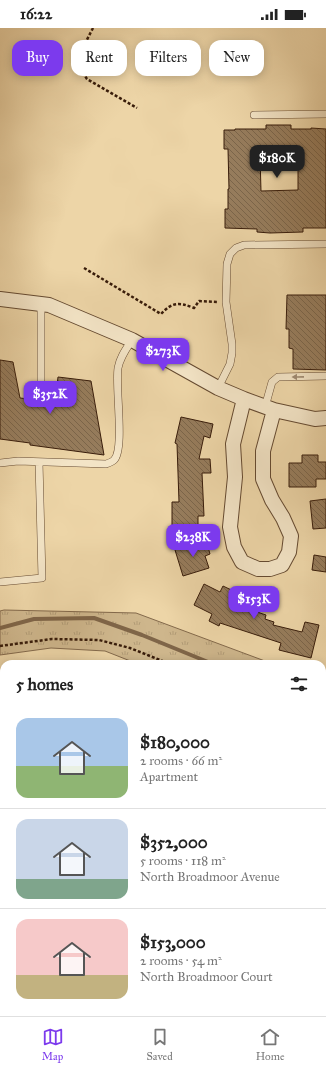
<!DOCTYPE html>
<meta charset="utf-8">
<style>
:root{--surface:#fff;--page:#f2f2f2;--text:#222;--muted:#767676;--line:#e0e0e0;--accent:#7c3aed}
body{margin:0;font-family:"IM FELL Great Primer",serif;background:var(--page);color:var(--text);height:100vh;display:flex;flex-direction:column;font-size:15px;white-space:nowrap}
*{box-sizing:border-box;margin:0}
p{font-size:13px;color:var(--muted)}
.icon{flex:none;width:22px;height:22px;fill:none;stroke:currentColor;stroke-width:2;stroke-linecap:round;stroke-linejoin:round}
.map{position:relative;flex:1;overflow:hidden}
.side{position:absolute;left:0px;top:632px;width:326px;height:356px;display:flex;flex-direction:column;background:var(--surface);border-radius:12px 12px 0 0;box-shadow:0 2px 10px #0003}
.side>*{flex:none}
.hud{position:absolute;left:12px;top:12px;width:302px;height:36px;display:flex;gap:8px}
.price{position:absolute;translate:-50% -34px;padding:0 9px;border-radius:8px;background:var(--accent);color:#fff;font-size:13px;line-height:26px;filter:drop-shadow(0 1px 2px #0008)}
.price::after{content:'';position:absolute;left:50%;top:24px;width:12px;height:9px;margin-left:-6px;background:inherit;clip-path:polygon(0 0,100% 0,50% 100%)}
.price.active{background:#222;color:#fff}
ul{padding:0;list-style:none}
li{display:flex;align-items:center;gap:12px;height:100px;padding:0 16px}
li+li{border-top:1px solid var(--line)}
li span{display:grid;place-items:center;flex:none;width:112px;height:80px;border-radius:12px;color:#555}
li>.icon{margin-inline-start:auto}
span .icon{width:48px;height:48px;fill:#fffc;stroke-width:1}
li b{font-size:17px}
h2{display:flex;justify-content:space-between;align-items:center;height:48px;padding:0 16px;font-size:17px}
.chip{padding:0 14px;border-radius:12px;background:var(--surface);box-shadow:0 2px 10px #0003;font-size:14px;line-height:36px}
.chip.active{background:var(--accent);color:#fff}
.status{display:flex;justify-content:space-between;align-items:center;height:28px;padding:0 20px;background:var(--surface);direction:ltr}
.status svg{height:11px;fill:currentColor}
.tab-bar{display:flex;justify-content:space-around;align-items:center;height:56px;border-top:1px solid var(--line);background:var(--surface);font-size:11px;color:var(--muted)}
.tab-bar a{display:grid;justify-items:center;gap:2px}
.tab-bar .active{color:var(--accent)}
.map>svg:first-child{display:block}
</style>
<div class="status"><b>16:22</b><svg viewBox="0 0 49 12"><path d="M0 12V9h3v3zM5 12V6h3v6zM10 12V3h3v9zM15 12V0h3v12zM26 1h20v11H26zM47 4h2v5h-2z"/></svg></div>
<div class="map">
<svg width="326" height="988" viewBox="0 0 326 988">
<defs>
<pattern id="grass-tufts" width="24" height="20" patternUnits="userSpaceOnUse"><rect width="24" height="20" fill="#ceb68c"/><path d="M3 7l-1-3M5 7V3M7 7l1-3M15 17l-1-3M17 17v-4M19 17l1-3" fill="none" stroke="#b29c77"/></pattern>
<pattern id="building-back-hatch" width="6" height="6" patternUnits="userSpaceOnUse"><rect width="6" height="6" fill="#967c5c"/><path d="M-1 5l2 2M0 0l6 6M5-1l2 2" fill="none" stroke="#7b654a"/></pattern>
</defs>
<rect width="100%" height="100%" fill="#edd5a7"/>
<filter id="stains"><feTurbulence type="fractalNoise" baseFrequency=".005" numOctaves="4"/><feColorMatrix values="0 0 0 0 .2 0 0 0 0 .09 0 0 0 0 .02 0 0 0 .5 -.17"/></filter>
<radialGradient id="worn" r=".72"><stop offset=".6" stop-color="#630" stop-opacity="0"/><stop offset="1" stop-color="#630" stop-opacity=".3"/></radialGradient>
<path fill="url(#grass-tufts)" stroke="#83694b" d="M 4,582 L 136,585 L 273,636 L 138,636 L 105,623 L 51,620 L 0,627 L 0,583 Z
M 322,651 L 326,651 L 326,701 L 322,701 Z"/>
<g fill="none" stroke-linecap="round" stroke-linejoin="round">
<path stroke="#7f6548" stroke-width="4" d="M 0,600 L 34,591 L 94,590 L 142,607 L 213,636
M 322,673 L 326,674"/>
</g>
<path fill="url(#building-back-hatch)" stroke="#381c0a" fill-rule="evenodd" d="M 266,97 L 291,97 L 291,101 L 311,101 L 311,100 L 326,101 L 326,200 L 303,200 L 303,204 L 270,205 L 257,204 L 257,201 L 225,200 L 225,181 L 228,181 L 228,161 L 229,161 L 228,121 L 224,121 L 224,102 L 235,102 L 235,101 L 266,101 ZM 260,128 L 298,128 L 298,162 L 261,163 Z
M 287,267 L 326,267 L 326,342 L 293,341 L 293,321 L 289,320 L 289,301 L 286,301 Z
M 0,332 L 13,334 L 20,370 L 55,374 L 58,349 L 91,353 L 104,427 L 30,417 L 30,415 L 0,411 Z
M 181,389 L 213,396 L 210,410 L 204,408 L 199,431 L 210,431 L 211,445 L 202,445 L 204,488 L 198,488 L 198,500 L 172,501 L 172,474 L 179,474 L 177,416 L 175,415 Z
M 302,427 L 318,427 L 318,434 L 326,434 L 326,451 L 316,451 L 316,459 L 289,459 L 289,435 L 302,435 Z
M 326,471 L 326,500 L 313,501 L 310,473 Z
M 206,512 L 210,526 L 205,528 L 209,540 L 183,548 L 175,522 Z
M 314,527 L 326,529 L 326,544 L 312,542 Z
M 204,556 L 220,564 L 223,558 L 244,568 L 261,574 L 257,584 L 266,587 L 265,591 L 274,594 L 273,597 L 302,604 L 305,594 L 319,597 L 311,630 L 279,622 L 281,615 L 220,595 L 219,598 L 209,593 L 212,586 L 194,577 Z"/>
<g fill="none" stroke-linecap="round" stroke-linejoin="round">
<g stroke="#654a31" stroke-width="8">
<path id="service" d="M 254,87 L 326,86
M 41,275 L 41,359
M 218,360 L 230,336 L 232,325 L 232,316 L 226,274 L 227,236 L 230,226 L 236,220 L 244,217 L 326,216
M 265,379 L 272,354 L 278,349 L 326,348
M 0,435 L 18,433 L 106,436 C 109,435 112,434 114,432 C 125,421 115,359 118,340 C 120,329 126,321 132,312
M 0,554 L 42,550 L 39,434"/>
</g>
<g stroke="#654a31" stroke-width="16">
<path id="minor" d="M 0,271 L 49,277 L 132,312 L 218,360 L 244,371 L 274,382 L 315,391 L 326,390
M 244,371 L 233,416 L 235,449 L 230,499 L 234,519 L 242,534 L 258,541 L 270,541 L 282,537 L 289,524 L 291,508 L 283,490 L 272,472 L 263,451 L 263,423 L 274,382
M 0,714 L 4,712
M 0,902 L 4,901
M 322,926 L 326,926
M 297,988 L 297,984"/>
</g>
<path stroke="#381c0a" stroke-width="2.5" stroke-dasharray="3 2" stroke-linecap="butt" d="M 93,0 L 77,31 L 77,36 L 87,51 L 137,80
M 84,240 L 161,286 C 172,274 179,274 194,280 L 199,273 L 218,274
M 0,618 L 52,611 L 99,612 L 130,620 L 170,636
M 322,690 L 326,691"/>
<use href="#service" stroke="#f3e4c6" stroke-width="7"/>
<use href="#minor" stroke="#f3e4c6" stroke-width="14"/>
</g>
<defs><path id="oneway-solid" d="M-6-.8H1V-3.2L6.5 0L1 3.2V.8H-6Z"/></defs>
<use fill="#9f8a71" href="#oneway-solid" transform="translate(298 349) rotate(179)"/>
<rect width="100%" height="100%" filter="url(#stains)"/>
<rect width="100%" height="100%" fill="url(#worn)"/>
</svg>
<b class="price active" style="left:277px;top:151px">$180K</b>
<b class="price" style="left:163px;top:344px">$273K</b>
<b class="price" style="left:50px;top:387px">$352K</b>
<b class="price" style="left:193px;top:530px">$238K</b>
<b class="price" style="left:254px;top:592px">$153K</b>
<div class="hud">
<a class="chip active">Buy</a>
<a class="chip">Rent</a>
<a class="chip">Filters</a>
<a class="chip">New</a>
</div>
<section class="side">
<h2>5 homes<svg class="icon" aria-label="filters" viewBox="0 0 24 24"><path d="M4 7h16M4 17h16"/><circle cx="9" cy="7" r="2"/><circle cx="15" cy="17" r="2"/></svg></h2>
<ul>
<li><span style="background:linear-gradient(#a9c7e8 60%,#8fb573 0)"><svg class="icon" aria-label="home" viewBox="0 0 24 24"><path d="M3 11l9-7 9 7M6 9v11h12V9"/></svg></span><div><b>$180,000</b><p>2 rooms · 66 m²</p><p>Apartment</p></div></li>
<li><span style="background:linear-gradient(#c9d6e8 75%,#7fa58c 0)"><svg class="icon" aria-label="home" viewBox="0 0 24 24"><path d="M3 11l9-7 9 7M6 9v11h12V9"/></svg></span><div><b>$352,000</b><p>5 rooms · 118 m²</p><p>North Broadmoor Avenue</p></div></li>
<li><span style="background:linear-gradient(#f6c9c9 70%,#c2b280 0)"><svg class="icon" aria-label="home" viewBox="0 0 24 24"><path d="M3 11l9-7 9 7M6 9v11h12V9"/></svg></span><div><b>$153,000</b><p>2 rooms · 54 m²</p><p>North Broadmoor Court</p></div></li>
</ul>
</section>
</div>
<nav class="tab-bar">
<a class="active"><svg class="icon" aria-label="map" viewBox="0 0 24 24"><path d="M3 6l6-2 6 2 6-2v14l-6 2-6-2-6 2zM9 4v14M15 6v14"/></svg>Map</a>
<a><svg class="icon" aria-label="saved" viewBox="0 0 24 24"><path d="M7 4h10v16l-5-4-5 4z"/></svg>Saved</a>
<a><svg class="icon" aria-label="home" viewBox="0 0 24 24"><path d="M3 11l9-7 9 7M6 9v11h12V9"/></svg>Home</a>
</nav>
